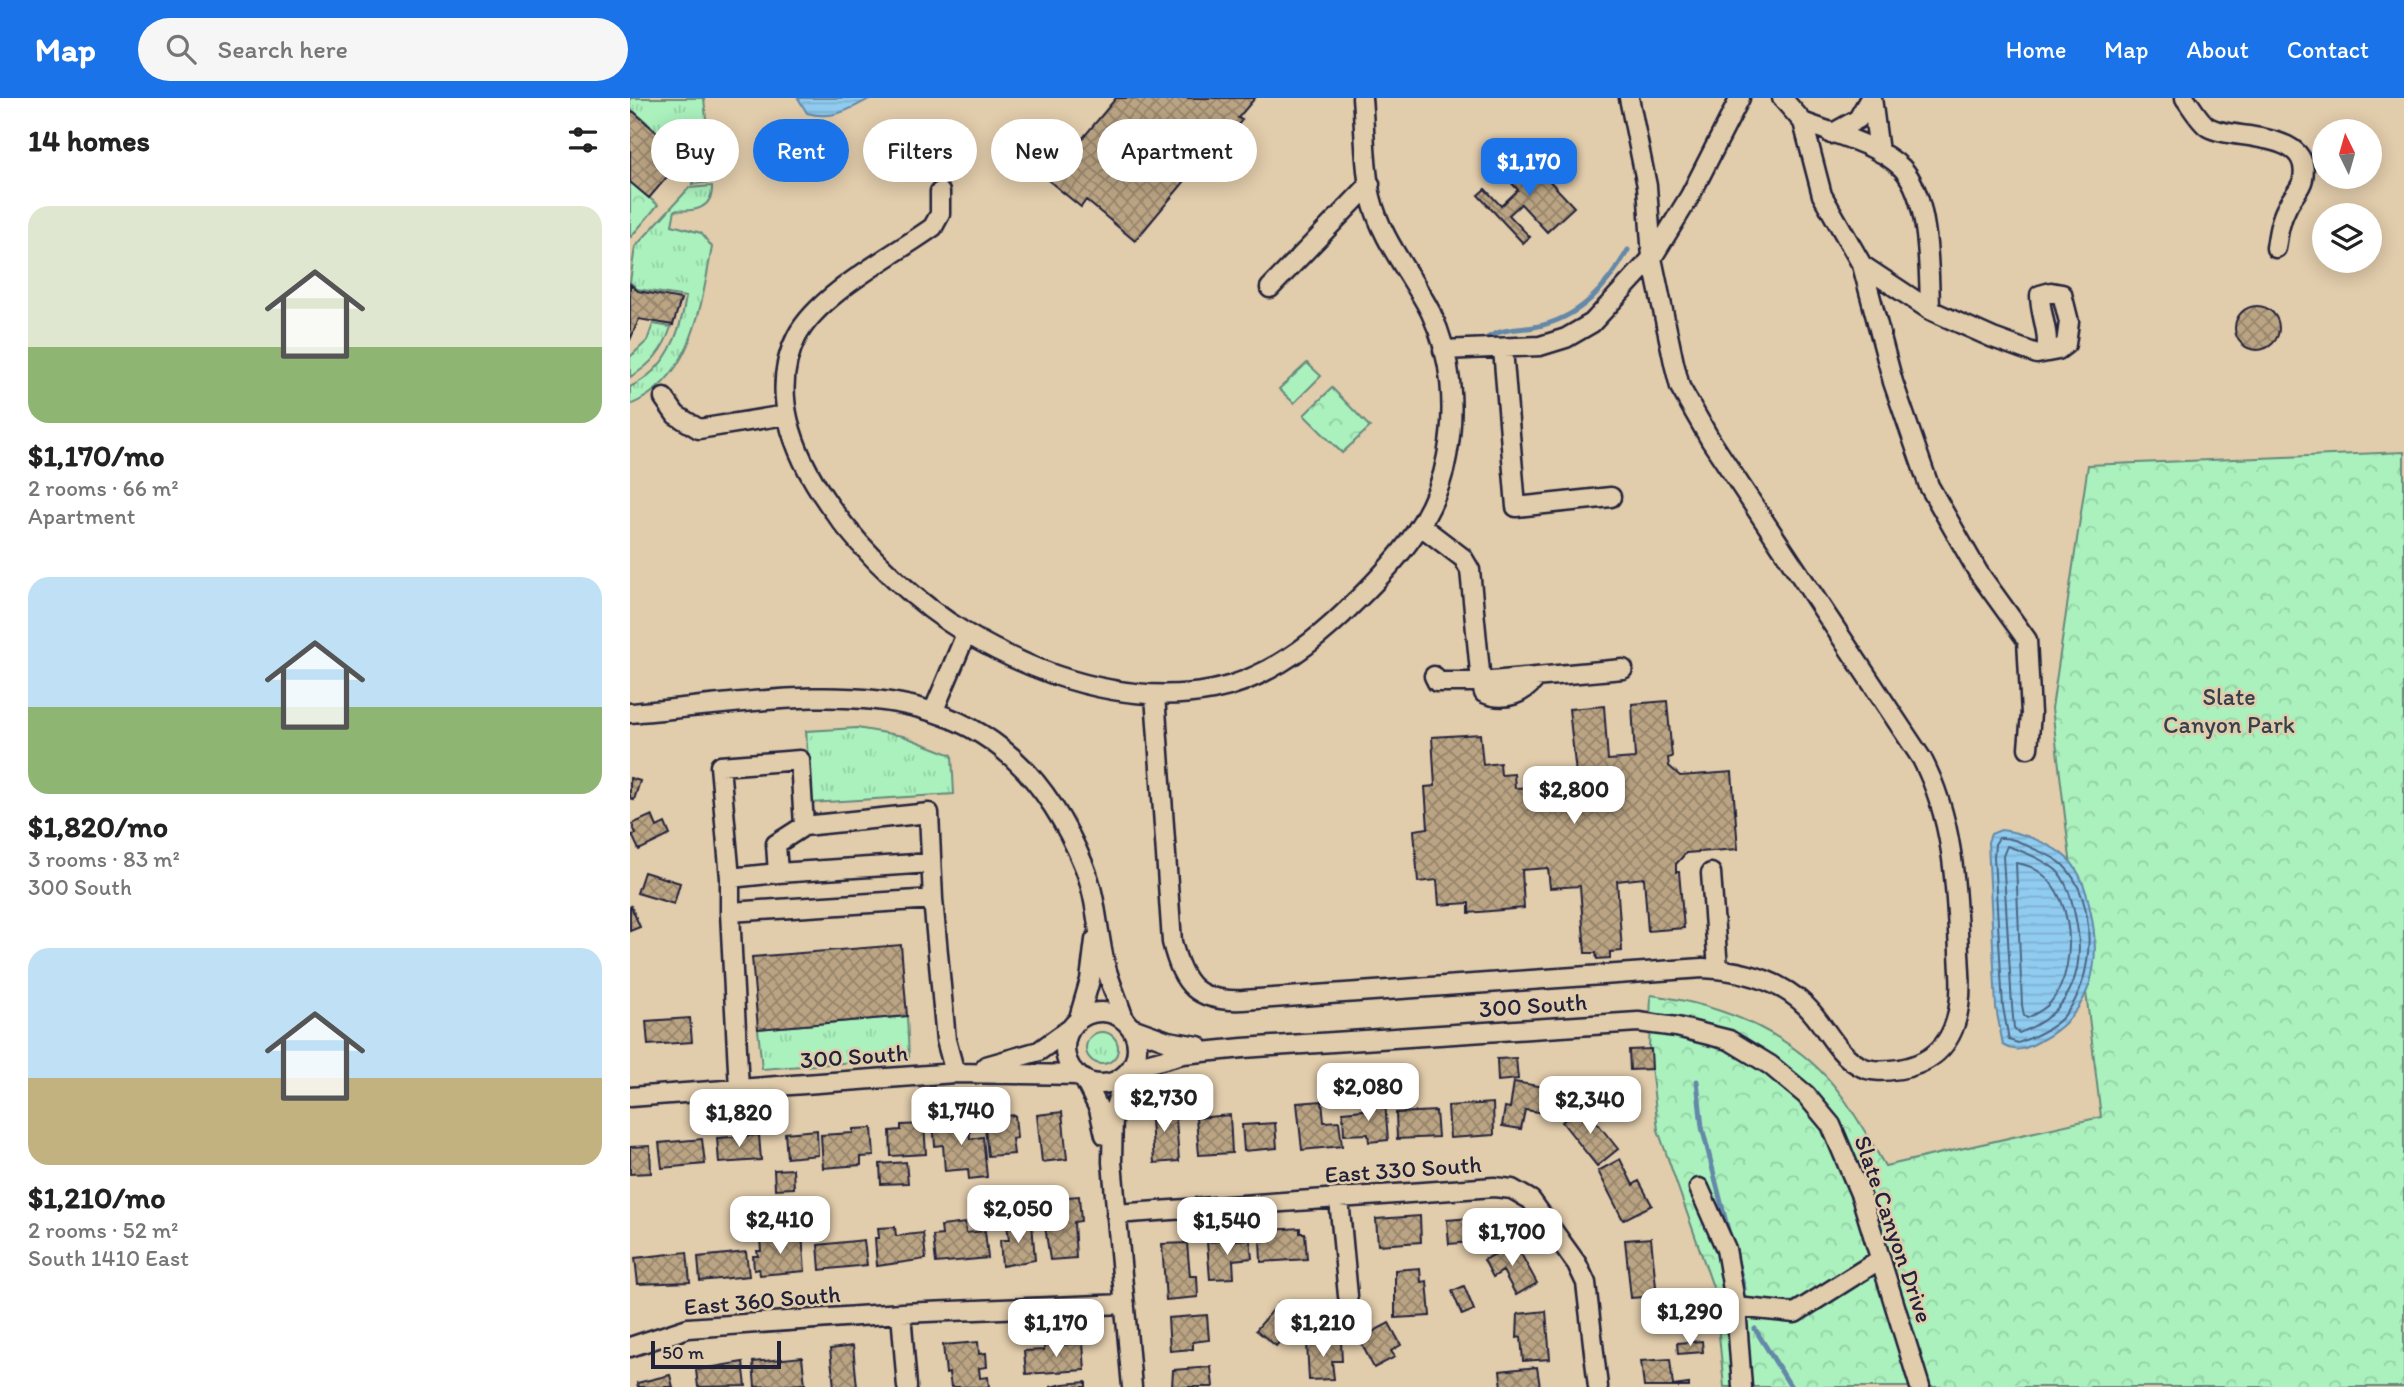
<!DOCTYPE html>
<meta charset="utf-8">
<style>
:root{--surface:#fff;--page:#f6f6f6;--text:#222;--muted:#767676;--accent:#1a73e8}
body{margin:0;font-family:Itim,sans-serif;background:var(--page);color:var(--text);height:100vh;display:flex;flex-direction:column;font-size:26px;white-space:nowrap}
*{box-sizing:border-box;margin:0}
p{font-size:23px;color:var(--muted)}
.icon{flex:none;width:38px;height:38px;fill:none;stroke:currentColor;stroke-width:2;stroke-linecap:round;stroke-linejoin:round}
.map{position:relative;flex:1;overflow:hidden}
.panel{display:flex;flex-direction:column;background:var(--surface);width:630px}
.panel>*{flex:none}
.banner{position:absolute;left:21px;top:21px;width:665px;height:63px;display:flex;gap:14px}
.needle{width:46px;rotate:355deg}
.buttons{position:absolute;left:1682px;top:21px;display:grid;gap:14px}
.buttons a{display:grid;place-items:center;width:70px;height:70px;border-radius:50%;background:var(--surface);box-shadow:0 4px 18px #0003;font-size:35px}
.scale{position:absolute;left:21px;bottom:18px;width:130px;box-sizing:border-box;padding-left:7px;border:4px solid #22223b;border-top:0;font-size:19px;line-height:24px;white-space:nowrap;color:#22223b;-webkit-text-stroke:5px #e1ccab;paint-order:stroke}
.price{position:absolute;translate:-50% -60px;padding:0 16px;border-radius:14px;background:#fff;color:#222;font-size:23px;line-height:46px;filter:drop-shadow(0 2px 4px #0008)}
.price::after{content:'';position:absolute;left:50%;top:42px;width:21px;height:16px;margin-left:-10px;background:inherit;clip-path:polygon(0 0,100% 0,50% 100%)}
.price.selected{background:var(--accent);color:#fff}
ul{padding:0;list-style:none}
li{display:grid;align-content:center;gap:14px;height:371px;padding:0 28px}
li span{display:grid;place-items:center;height:217px;border-radius:21px;color:#555}
li>.icon{margin-inline-start:auto}
span .icon{width:126px;height:126px;fill:#fffc;stroke-width:1}
li b{font-size:30px}
h2{display:flex;justify-content:space-between;align-items:center;height:84px;padding:0 28px;font-size:30px}
.pill{padding:0 24px;border-radius:32px;background:var(--surface);box-shadow:0 4px 18px #0003;font-size:24px;line-height:63px}
.pill.selected{background:var(--accent);color:#fff}
header{display:flex;align-items:center;gap:42px;box-sizing:border-box;height:98px;padding:0 35px;background:var(--accent);color:#fff}
header strong{font-size:33px}
nav{display:flex;gap:38px;margin-inline-start:auto;font-size:24px}
.search{width:490px;height:63px;background:var(--page);display:flex;align-items:center;gap:18px;box-sizing:border-box;padding:0 24px;border-radius:38px;color:var(--muted);font-size:26px}
main{display:flex;flex:1;min-height:0}
.map>svg:first-child{display:block}
</style>
<header>
<strong>Map</strong>
<div class="search"><svg class="icon" aria-label="search" viewBox="0 0 24 24"><circle cx="10" cy="10" r="6"/><path d="M15 15l6 6"/></svg>Search here</div>
<nav><a>Home</a><a>Map</a><a>About</a><a>Contact</a></nav>
</header>
<main>
<section class="panel">
<h2>14 homes<svg class="icon" aria-label="filters" viewBox="0 0 24 24"><path d="M4 7h16M4 17h16"/><circle cx="9" cy="7" r="2"/><circle cx="15" cy="17" r="2"/></svg></h2>
<ul>
<li><span style="background:linear-gradient(#dfe7d0 65%,#8fb573 0)"><svg class="icon" aria-label="home" viewBox="0 0 24 24"><path d="M3 11l9-7 9 7M6 9v11h12V9"/></svg></span><div><b>$1,170/mo</b><p>2 rooms · 66 m²</p><p>Apartment</p></div></li>
<li><span style="background:linear-gradient(#bfe0f5 60%,#8fb573 0)"><svg class="icon" aria-label="home" viewBox="0 0 24 24"><path d="M3 11l9-7 9 7M6 9v11h12V9"/></svg></span><div><b>$1,820/mo</b><p>3 rooms · 83 m²</p><p>300 South</p></div></li>
<li><span style="background:linear-gradient(#bfe0f5 60%,#c2b280 0)"><svg class="icon" aria-label="home" viewBox="0 0 24 24"><path d="M3 11l9-7 9 7M6 9v11h12V9"/></svg></span><div><b>$1,210/mo</b><p>2 rooms · 52 m²</p><p>South 1410 East</p></div></li>
</ul>
</section>
<div class="map">
<svg width="1774" height="1289" viewBox="0 0 1774 1289">
<defs>
<pattern id="grass-tufts" width="24" height="20" patternUnits="userSpaceOnUse" patternTransform="scale(1.75)"><rect width="24" height="20" fill="#aaf1bd"/><path d="M3 7l-1-3M5 7V3M7 7l1-3M15 17l-1-3M17 17v-4M19 17l1-3" fill="none" stroke="#92cea3"/></pattern>
<pattern id="park-crowns" width="20" height="18" patternUnits="userSpaceOnUse" patternTransform="scale(1.75)"><rect width="20" height="18" fill="#aaf1bd"/><path d="M2 6a3 3 0 1 1 6 0M12 15a3 3 0 1 1 6 0" fill="none" stroke="#92cea3"/></pattern>
<pattern id="water-rules" width="6" height="5" patternUnits="userSpaceOnUse" patternTransform="scale(1.75)"><rect width="6" height="5" fill="#90ccf0"/><path d="M0 2.5h6" fill="none" stroke="#7cafcf"/></pattern>
<pattern id="building-cross-hatch" width="8" height="8" patternUnits="userSpaceOnUse" patternTransform="scale(1.75)"><rect width="8" height="8" fill="#baa483"/><path d="M0 0l8 8M0 8l8-8" fill="none" stroke="#97856c"/></pattern>
</defs>
<rect width="100%" height="100%" fill="#e1ccab"/>
<filter id="ink" filterUnits="userSpaceOnUse"><feTurbulence type="fractalNoise" baseFrequency=".0143" numOctaves="2"/><feDisplacementMap in="SourceGraphic" scale="14" xChannelSelector="R" yChannelSelector="G"/><feConvolveMatrix kernelMatrix="1 2 1 2 8 2 1 2 1" color-interpolation-filters="sRGB"/></filter>
<g filter="url(#ink)">
<path fill="url(#grass-tufts)" stroke="#668a7c" stroke-width="2" d="M 0,0 L 74,0 L 82,84 L 62,86 L 64,82 L 48,69 L 56,58 L 0,10 Z
M 82,88 C 83,111 64,114 45,112 L 42,127 L 71,135 L 82,149 C 71,208 63,281 0,307 L 0,289 C 37,271 50,237 56,199 L 7,191 L 0,184 L 5,149 L 59,90 Z
M 23,226 L 41,229 C 34,251 20,268 0,279 L 0,259 L 17,243 Z
M 227,630 L 273,638 L 322,657 L 324,696 L 181,705 L 176,633 Z
M 277,918 L 279,960 L 132,971 L 128,931 Z
M456 950a16 16 0 1 1 32 0a16 16 0 1 1-32 0Z"/>
<path fill="url(#park-crowns)" stroke="#668a7c" stroke-width="2" d="M 0,84 L 28,107 L 1,139 L 0,139 Z
M 702,290 L 740,329 L 712,355 L 674,317 Z
M 1774,354 L 1774,1289 L 1094,1289 L 1085,1195 L 1028,1032 L 1019,950 L 1021,897 C 1094,907 1167,936 1212,998 C 1228,1020 1241,1044 1255,1068 L 1471,1019 L 1422,610 L 1458,367 Z"/>
<path fill="#aaf1bd" stroke="#668a7c" stroke-width="2" d="M 677,265 L 691,278 L 664,305 L 649,291 Z"/>
<path fill="url(#water-rules)" stroke="#6488a8" stroke-width="2" d="M 168,0 L 241,0 C 219,12 203,22 177,15 Z
M 1371,732 C 1392,734 1424,747 1439,762 C 1451,775 1457,795 1460,811 C 1473,867 1461,917 1408,944 C 1395,951 1386,955 1373,947 L 1366,910 L 1358,744 L 1361,736 Z"/>
<g fill="none" stroke-linecap="round" stroke-linejoin="round">
<path stroke="#4e6683" stroke-width="2" d="M 1369,740 C 1382,739 1392,745 1404,751 C 1414,755 1425,759 1433,767 C 1468,801 1466,883 1434,918 C 1423,931 1404,939 1388,945 L 1379,942 L 1373,909 L 1364,759 L 1365,746 Z
M 1377,748 C 1392,753 1413,761 1426,772 C 1437,783 1442,802 1445,817 C 1457,871 1442,915 1389,935 L 1384,930 L 1382,908 L 1373,758 Z
M 1386,765 C 1444,772 1453,867 1420,905 C 1414,912 1405,916 1397,920 L 1394,918 L 1392,907 Z"/>
<path stroke="#6488a8" stroke-width="5" d="M 857,240 C 872,230 887,232 904,229 C 949,221 976,190 998,152
M 1067,983 L 1072,1029 L 1101,1144
M 1107,1163 L 1114,1191
M 1125,1231 L 1161,1289"/>
</g>
<path fill="url(#building-cross-hatch)" stroke="#22223b" stroke-width="2" d="M 486,0 L 625,0 L 608,20 L 612,22 L 587,52 L 583,49 L 505,143 L 456,102 L 451,109 L 418,82 Z
M 0,14 L 4,14 L 54,59 L 19,100 L 0,84 Z
M 873,52 L 891,72 L 901,63 L 944,109 L 917,134 L 891,106 L 879,117 L 900,139 L 893,145 L 848,97 L 855,91 L 871,108 L 888,92 L 879,82 L 883,78 L 866,59 Z
M 0,186 L 8,193 L 51,201 L 43,227 L 9,221 L 0,242 Z
M1605 230a22 22 0 1 1 44 0a22 22 0 1 1-44 0Z
M 1037,603 L 1042,659 L 1038,660 L 1039,668 L 1050,678 L 1102,674 L 1108,751 L 1056,755 L 1046,766 L 1046,774 L 1049,774 L 1054,830 L 1018,833 L 1014,780 L 987,783 L 992,853 L 980,854 L 980,860 L 967,861 L 966,855 L 955,855 L 950,788 L 920,790 L 918,770 L 892,772 L 894,810 L 839,815 L 839,805 L 809,807 L 807,782 L 788,784 L 784,732 L 798,730 L 795,689 L 805,688 L 802,639 L 850,636 L 853,667 L 870,665 L 871,677 L 884,676 L 885,690 L 936,687 L 946,676 L 939,611 L 974,608 L 978,662 L 1005,660 L 1002,606 Z
M 0,680 L 10,683 L 4,702 L 0,700 Z
M 22,717 L 27,729 L 35,725 L 40,737 L 9,752 L 2,737 L 6,736 L 2,726 Z
M 14,774 L 50,785 L 44,806 L 7,795 Z
M 1,808 L 10,829 L 0,833 L 0,809 Z
M 271,847 L 277,918 L 128,931 L 122,859 Z
M 60,920 L 62,944 L 18,947 L 16,923 Z
M 1021,951 L 1022,971 L 1000,972 L 999,952 Z
M 886,960 L 888,981 L 868,983 L 867,961 Z
M 884,984 L 926,991 L 922,1016 L 895,1012 L 891,1031 L 872,1028 L 875,1009 L 880,1010 Z
M 692,1003 L 694,1024 L 709,1023 L 712,1048 L 672,1052 L 667,1005 Z
M 755,1004 L 758,1042 L 739,1044 L 738,1036 L 714,1037 L 713,1014 L 743,1011 L 743,1005 Z
M 863,1005 L 864,1037 L 820,1040 L 818,1008 Z
M 545,1007 L 549,1063 L 524,1065 L 520,1008 Z
M 953,1007 L 988,1051 L 967,1068 L 932,1024 Z
M 806,1013 L 808,1039 L 767,1041 L 766,1015 Z
M 432,1014 L 437,1061 L 412,1064 L 407,1017 Z
M 385,1017 L 387,1040 L 382,1041 L 384,1056 L 358,1058 L 354,1020 Z
M 600,1017 L 602,1055 L 569,1057 L 566,1020 Z
M 339,1020 L 340,1041 L 353,1039 L 357,1079 L 339,1081 L 338,1071 L 315,1073 L 313,1047 L 305,1048 L 303,1023 Z
M 645,1025 L 647,1050 L 614,1053 L 612,1027 Z
M 294,1026 L 296,1056 L 261,1058 L 260,1033 L 271,1032 L 271,1027 Z
M 242,1030 L 244,1058 L 231,1059 L 231,1067 L 193,1070 L 191,1037 L 223,1035 L 223,1031 Z
M 187,1032 L 188,1057 L 157,1060 L 155,1035 Z
M 129,1037 L 131,1062 L 89,1065 L 87,1040 Z
M 72,1041 L 75,1066 L 32,1070 L 29,1045 Z
M 20,1048 L 21,1075 L 0,1076 L 0,1049 Z
M 990,1061 L 1003,1087 L 1009,1083 L 1022,1107 L 993,1122 L 968,1073 Z
M 276,1064 L 278,1085 L 251,1086 L 250,1066 Z
M 163,1071 L 164,1090 L 145,1091 L 144,1072 Z
M 449,1098 L 451,1123 L 444,1124 L 446,1160 L 420,1162 L 411,1101 Z
M 790,1118 L 791,1144 L 748,1147 L 746,1121 Z
M 866,1118 L 867,1142 L 819,1146 L 817,1122 Z
M 335,1125 L 336,1135 L 355,1133 L 358,1160 L 306,1165 L 303,1138 L 312,1137 L 311,1128 Z
M 402,1125 L 405,1162 L 372,1168 L 370,1142 L 379,1142 L 377,1127 Z
M 265,1129 L 266,1138 L 293,1135 L 296,1161 L 247,1168 L 245,1140 L 249,1140 L 248,1130 Z
M 670,1130 L 670,1135 L 675,1135 L 677,1161 L 631,1164 L 630,1141 L 640,1140 L 640,1132 Z
M 172,1137 L 175,1173 L 130,1177 L 129,1171 L 124,1172 L 123,1158 L 128,1158 L 127,1153 L 131,1153 L 130,1141 Z
M 1021,1140 L 1027,1198 L 1001,1200 L 995,1142 Z
M 620,1141 L 622,1160 L 603,1162 L 604,1180 L 580,1181 L 577,1144 Z
M 234,1142 L 237,1167 L 190,1172 L 188,1147 Z
M 557,1145 L 560,1178 L 567,1178 L 568,1199 L 536,1202 L 532,1146 Z
M 885,1145 L 907,1185 L 886,1197 L 873,1173 L 863,1179 L 854,1162 Z
M 57,1154 L 60,1184 L 8,1186 L 5,1160 Z
M 116,1154 L 119,1178 L 70,1183 L 68,1159 Z
M 790,1170 L 791,1184 L 797,1183 L 800,1218 L 765,1220 L 765,1172 Z
M 834,1188 L 844,1212 L 832,1217 L 822,1193 Z
M 649,1205 L 676,1228 L 661,1245 L 654,1239 L 646,1248 L 626,1232 Z
M 916,1213 L 920,1261 L 893,1263 L 891,1239 L 887,1240 L 888,1216 Z
M 577,1217 L 579,1242 L 563,1244 L 563,1251 L 540,1253 L 538,1220 Z
M 759,1225 L 771,1247 L 761,1253 L 765,1259 L 744,1270 L 729,1241 Z
M 711,1243 L 712,1263 L 702,1263 L 704,1281 L 679,1282 L 677,1245 Z
M 1072,1243 L 1073,1254 L 1048,1256 L 1047,1245 Z
M 348,1244 L 349,1256 L 356,1255 L 357,1269 L 349,1270 L 350,1280 L 358,1279 L 359,1289 L 321,1289 L 319,1275 L 316,1276 L 313,1247 Z
M 453,1245 L 455,1272 L 396,1276 L 394,1253 L 414,1252 L 414,1248 Z
M 223,1248 L 227,1289 L 204,1289 L 200,1251 Z
M 172,1259 L 175,1286 L 125,1289 L 123,1264 Z
M 1040,1261 L 1043,1288 L 1059,1286 L 1059,1289 L 1014,1289 L 1011,1263 Z
M 113,1264 L 116,1288 L 68,1289 L 66,1272 Z
M 581,1269 L 583,1289 L 542,1289 L 543,1272 Z
M 907,1269 L 910,1289 L 872,1289 L 870,1273 Z
M 40,1277 L 43,1289 L 8,1289 L 7,1285 Z
M 456,1284 L 456,1289 L 420,1289 L 433,1286 Z"/>
<g fill="none" stroke-linecap="round" stroke-linejoin="round">
<g stroke="#22223b" stroke-width="23">
<path id="minor" d="M 1152,0 L 1173,24 L 1192,97 L 1232,167 L 1263,284 L 1299,388 L 1348,474 L 1397,542 L 1401,616 L 1398,650
M 1242,0 L 1249,54
M 1555,0 C 1561,8 1570,24 1578,29 C 1602,43 1682,31 1673,81 C 1671,91 1661,100 1657,109 C 1650,122 1648,136 1646,150
M 1173,24 C 1203,36 1248,46 1272,70 C 1300,99 1299,174 1300,212
M 1201,36 L 1228,21 L 1240,0
M 310,94 L 310,116 L 303,129 C 263,158 190,195 167,238 C 112,344 252,484 334,534 C 362,551 394,566 425,577 C 475,594 531,602 583,592 C 638,581 687,543 725,504 C 767,463 807,418 817,358 C 826,310 822,259 801,215 C 782,177 751,142 741,99 C 734,68 735,32 732,0
M 1232,167 L 1300,212 L 1363,240 L 1407,256 L 1428,252 L 1436,246 L 1439,224 L 1432,196 L 1421,194 L 1410,197 C 1410,217 1420,234 1416,254
M 640,190 L 740,86
M 873,251 L 886,409 L 981,399
M 813,252 L 910,248 L 936,240 L 962,225 L 1022,160 L 1060,98 L 1110,0
M 34,300 L 46,317 L 69,331 L 156,317
M 791,428 L 833,460 L 840,472 L 851,584 L 993,571
M 804,578 L 807,584 L 851,584 L 854,595 C 875,604 894,596 907,579
M 525,597 L 542,844 C 553,888 567,904 613,902 L 1073,870 C 1109,872 1149,881 1176,908 C 1195,926 1204,953 1228,967 C 1240,975 1257,973 1270,971 C 1321,962 1333,921 1330,874 C 1326,801 1327,728 1292,661 L 1081,343 L 1050,289 L 1044,265 L 1022,160 L 1017,88 L 999,0
M 304,612 L 336,536
M 0,615 C 188,599 365,552 454,768 C 467,800 467,833 475,866 C 480,885 488,903 494,921
M 148,775 L 301,765
M 1081,775 L 1088,871
M 100,780 L 90,668 L 170,662 L 174,728
M 100,814 L 100,780 L 148,775 L 146,746 L 174,728 L 299,715 L 303,801
M435 950a36 36 0 1 1 72 0a36 36 0 1 1-72 0Z
M 449,920 L 460,882 L 465,842
M 502,930 L 538,943 L 568,948
M 356,968 L 409,953 L 441,930
M 501,970 L 553,956 L 613,950 L 1008,924 L 1047,929 L 1099,942 L 1140,967 L 1176,997 L 1201,1027 L 1231,1098 L 1290,1289
M 496,976 L 483,1015 L 482,1064 L 502,1289
M 454,981 L 469,1011 L 475,1037
M 109,991 L 100,814 L 303,801 L 316,942 L 325,975
M 0,999 L 325,975 L 448,977
M 1069,1090 L 1096,1151 L 1106,1209 L 1112,1289
M 709,1101 L 718,1198
M 486,1116 L 864,1089 L 882,1091 L 901,1102 L 947,1166 L 956,1185 L 968,1289
M 1106,1209 L 1165,1215 L 1249,1162
M 271,1215 L 277,1289
M 0,1249 L 58,1230 L 271,1215 L 495,1206"/>
</g>
<use href="#minor" stroke="#e1ccab" stroke-width="18"/>
</g>
</g>
<g text-anchor="middle" dominant-baseline="central" stroke-width="5" stroke-linejoin="round" paint-order="stroke">
<g font-size="24" fill="#36414e" stroke="#e1ccab">
<text x="1599" y="598">Slate<tspan x="1599" dy="28">Canyon Park</tspan></text>
</g>
<g font-size="24" fill="#22223b" stroke="#e1ccab">
<text transform="translate(903 907) rotate(-4)">300 South</text>
<text transform="translate(224 958) rotate(-4)">300 South</text>
<text transform="translate(773 1071) rotate(-4)">East 330 South</text>
<text transform="translate(1264 1131) rotate(71)">Slate Canyon Drive</text>
<text transform="translate(132 1202) rotate(-5)">East 360 South</text>
</g>
</g>
</svg>
<div class="buttons">
<a><svg class="needle" viewBox="-14 -14 28 28"><path d="M0-13l5 13h-10z" fill="#e53935"/><path d="M0 13l5-13h-10z" fill="#767676"/></svg></a>
<a><svg class="icon" aria-label="layers" viewBox="0 0 24 24"><path d="M12 4l9 5-9 5-9-5zM3 14l9 5 9-5"/></svg></a>
</div>
<div class="scale">50 m</div>
<b class="price selected" style="left:899px;top:100px">$1,170</b>
<b class="price" style="left:944px;top:728px">$2,800</b>
<b class="price" style="left:738px;top:1025px">$2,080</b>
<b class="price" style="left:534px;top:1036px">$2,730</b>
<b class="price" style="left:960px;top:1038px">$2,340</b>
<b class="price" style="left:331px;top:1049px">$1,740</b>
<b class="price" style="left:109px;top:1051px">$1,820</b>
<b class="price" style="left:388px;top:1147px">$2,050</b>
<b class="price" style="left:150px;top:1158px">$2,410</b>
<b class="price" style="left:597px;top:1159px">$1,540</b>
<b class="price" style="left:882px;top:1170px">$1,700</b>
<b class="price" style="left:1060px;top:1250px">$1,290</b>
<b class="price" style="left:426px;top:1261px">$1,170</b>
<b class="price" style="left:693px;top:1261px">$1,210</b>
<div class="banner">
<a class="pill">Buy</a>
<a class="pill selected">Rent</a>
<a class="pill">Filters</a>
<a class="pill">New</a>
<a class="pill">Apartment</a>
</div>
</div>
</main>
